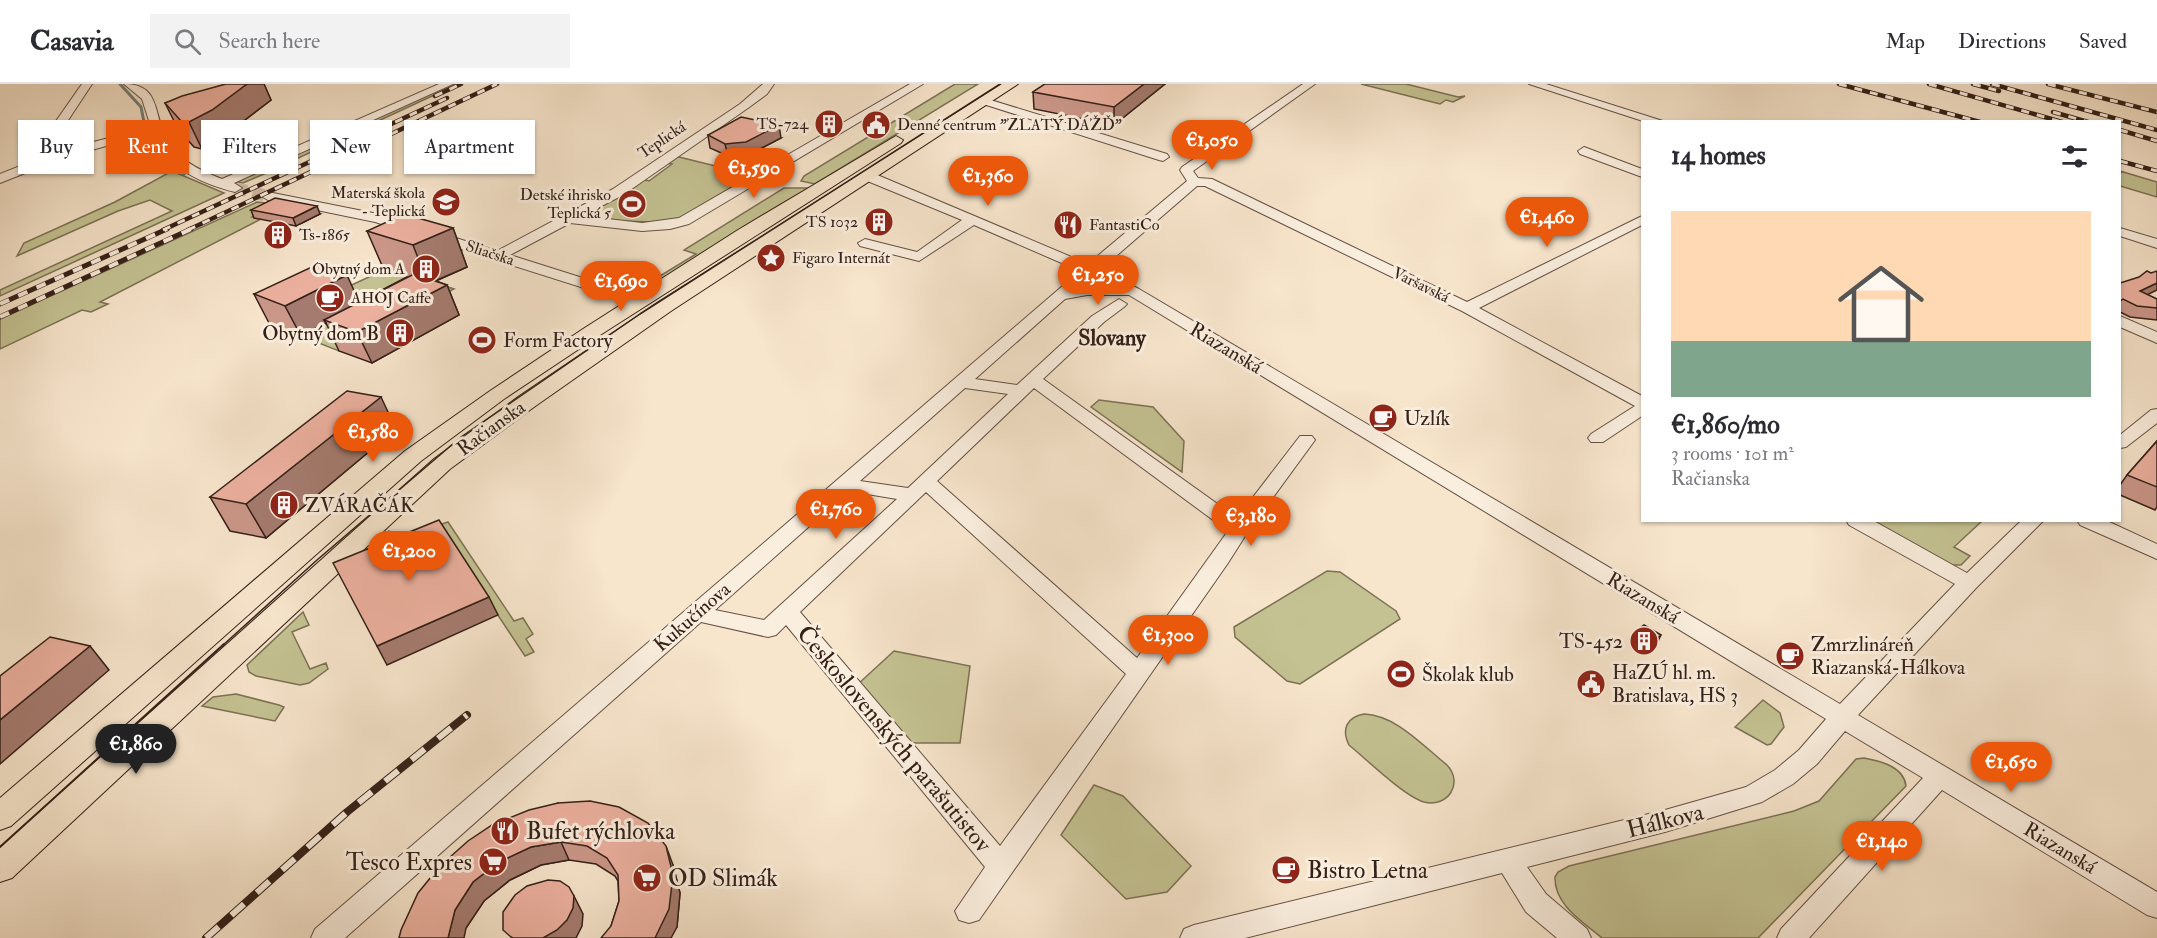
<!DOCTYPE html>
<meta charset="utf-8">
<style>
:root{--surface:#fff;--page:#f2f2f3;--text:#2b2b33;--muted:#7c7c81;--line:#e1e1e2;--accent:#ea580c}
body{margin:0;font-family:"IM FELL Double Pica",serif;background:var(--page);color:var(--text);height:100vh;display:flex;flex-direction:column;font-size:22px;white-space:nowrap}
*{box-sizing:border-box;margin:0}
p{font-size:20px;color:var(--muted)}
.icon{flex:none;width:33px;height:33px;fill:none;stroke:currentColor;stroke-width:2;stroke-linecap:round;stroke-linejoin:round}
.map{position:relative;flex:1;overflow:hidden}
.drawer{position:absolute;left:1641px;top:36px;width:480px;height:402px;display:flex;flex-direction:column;background:var(--surface);border-radius:0px;box-shadow:0 2px 4px #0004}
.drawer>*{flex:none}
.banner{position:absolute;left:18px;top:36px;width:570px;height:54px;display:flex;gap:12px}
.price{position:absolute;translate:-50% -51px;padding:0 14px;border-radius:21px;background:var(--accent);color:#fff;font-size:20px;line-height:39px;filter:drop-shadow(0 2px 3px #0008)}
.price::after{content:'';position:absolute;left:50%;top:36px;width:18px;height:14px;margin-left:-9px;background:inherit;clip-path:polygon(0 0,100% 0,50% 100%)}
.price.active{background:#222;color:#fff}
ul{padding:0;list-style:none}
li{display:grid;align-content:center;gap:12px;height:318px;padding:0 30px}
li span{display:grid;place-items:center;height:186px;border-radius:0px;color:#555}
li>.icon{margin-inline-start:auto}
span .icon{width:108px;height:108px;fill:#fffc;stroke-width:1}
li b{font-size:26px}
h2{display:flex;justify-content:space-between;align-items:center;height:72px;padding:0 30px;font-size:26px}
.pill{padding:0 21px;border-radius:0px;background:var(--surface);box-shadow:0 2px 4px #0004;font-size:21px;line-height:54px}
.pill.active{background:var(--accent);color:#fff}
header{display:flex;align-items:center;gap:36px;box-sizing:border-box;height:84px;padding:0 30px;background:var(--surface);border-bottom:2px solid var(--line)}
header strong{font-size:28px}
nav{display:flex;gap:33px;margin-inline-start:auto;font-size:21px}
.search{width:420px;height:54px;background:var(--page);display:flex;align-items:center;gap:15px;box-sizing:border-box;padding:0 21px;border-radius:0px;color:var(--muted);font-size:22px}
.map>svg:first-child{display:block}
</style>
<header>
<strong>Casavia</strong>
<div class="search"><svg class="icon" aria-label="search" viewBox="0 0 24 24"><circle cx="10" cy="10" r="6"/><path d="M15 15l6 6"/></svg>Search here</div>
<nav><a>Map</a><a>Directions</a><a>Saved</a></nav>
</header>
<div class="map">
<svg width="2157" height="854" viewBox="0 0 2157 854">
<rect width="100%" height="100%" fill="#f7e5cc"/>
<filter id="stains"><feTurbulence type="fractalNoise" baseFrequency=".00333" numOctaves="4"/><feColorMatrix values="0 0 0 0 .2 0 0 0 0 .09 0 0 0 0 .02 0 0 0 .5 -.17"/></filter>
<radialGradient id="worn" r=".72"><stop offset=".6" stop-color="#630" stop-opacity="0"/><stop offset="1" stop-color="#630" stop-opacity=".3"/></radialGradient>
<path fill="#c4c292" stroke="#7c7155" stroke-width="1.5" d="M 451,0 L 458,0 L 268,88 L 261,89 L 264,90 L 243,99 L 238,98 L 240,95 Z
M 955,0 L 978,0 L 815,100 L 801,97 L 804,92 Z
M 1361,0 L 1406,0 L 1458,13 L 1465,12 L 1453,18 L 1446,16 L 1440,20 Z
M 675,72 L 752,91 L 681,135 L 655,138 L 619,137 L 587,129 L 641,95 L 649,97 L 672,80 L 665,79 Z
M 172,87 L 224,109 L 0,212 L 0,206 L 172,127 L 150,116 L 118,127 L 17,172 L 24,159 L 115,118 Z
M 2120,87 L 2157,98 L 2157,113 L 2120,102 Z
M 784,104 L 810,104 L 656,201 L 637,206 L 696,170 L 684,166 Z
M 257,118 L 274,120 L 252,133 L 261,135 L 100,218 L 108,220 L 91,228 L 82,226 L 0,265 L 0,235 Z
M 384,186 L 428,200 L 433,198 L 454,205 L 339,267 L 301,252 L 360,222 L 330,211 Z
M 1099,316 L 1153,323 L 1184,357 L 1182,388 L 1091,323 Z
M 1869,437 L 1982,437 L 1954,463 L 1970,472 L 1961,481 L 1947,481 Z
M 448,438 L 514,537 L 523,534 L 533,550 L 526,555 L 534,568 L 525,572 L 446,453 L 351,483 L 389,447 L 394,450 L 398,455 Z
M 1327,487 L 1340,488 L 1396,527 L 1400,535 L 1300,600 L 1287,597 L 1235,553 L 1234,543 Z
M 303,528 L 309,541 L 292,548 L 310,585 L 326,579 L 328,585 L 309,599 L 300,601 L 256,592 L 249,588 L 247,581 Z
M 894,567 L 970,582 L 960,659 L 906,659 L 857,601 Z
M 236,610 L 279,621 L 284,623 L 275,637 L 202,622 L 213,613 Z
M 1763,616 L 1780,629 L 1784,643 L 1771,660 L 1767,661 L 1735,643 Z
M 1364,630 C 1396,631 1423,662 1447,681 C 1464,699 1448,724 1424,718 C 1404,712 1366,675 1349,661 C 1341,645 1347,633 1364,630 Z
M 1864,674 C 1881,677 1904,683 1906,702 L 1758,854 L 1602,854 C 1583,838 1554,821 1555,793 L 1558,788 L 1569,782 L 1794,727 L 1819,717 L 1856,675 Z
M 1094,701 L 1123,712 L 1191,782 L 1167,808 L 1126,815 L 1061,751 Z"/>
<g fill="none" stroke-linecap="round" stroke-linejoin="round">
<path stroke="#747f7a" stroke-width="3" d="M 120,0 L 141,23 L 144,38
M 157,64 L 174,81
M 177,84 L 184,90"/>
<path stroke="#d0bea8" stroke-width="12" stroke-dasharray="12 6" stroke-linecap="butt" d="M 235,104 L 268,112"/>
<g stroke="#655145" stroke-width="2">
<path id="minor" d="M 82,0 L 92,0 L 59,50 L 51,50 L 49,47 Z
M 124,0 C 161,0 153,30 166,53 C 181,78 197,85 222,95 L 439,0 L 453,0 L 234,99 L 242,104 L 235,108 C 202,100 166,84 153,49 L 63,74 L 0,99 L 0,90 L 55,68 L 151,43 L 142,15 Z
M 763,0 L 774,0 L 767,10 L 748,24 L 623,111 L 582,132 L 642,139 L 679,134 L 910,0 L 923,0 L 689,140 L 670,145 L 642,147 L 570,139 L 510,171 L 646,214 L 649,217 L 646,220 L 641,222 L 375,138 L 268,116 L 261,112 L 268,108 L 383,131 L 497,167 L 613,105 L 740,20 Z
M 1303,0 L 1315,0 L 1193,87 L 1198,94 L 1212,95 L 1467,218 L 1642,132 L 1642,141 L 1479,224 L 1642,312 L 1642,332 L 1603,358 L 1591,358 L 1588,354 L 1591,350 L 1635,322 L 1462,227 L 1205,102 L 1197,102 L 1100,186 L 1139,205 L 1840,620 L 1955,500 L 1849,441 L 1846,436 L 1872,436 L 1967,489 L 2022,436 L 2044,436 L 1976,504 L 1858,631 L 2157,808 L 2157,834 L 2147,831 L 1942,706 L 1809,854 L 1777,854 L 1781,845 L 1923,694 L 1845,647 L 1817,680 L 1793,700 L 1762,718 L 1665,748 L 1527,783 L 1546,810 L 1587,845 L 1591,854 L 1557,854 L 1526,828 L 1502,789 L 1245,854 L 1180,854 L 1184,845 L 1194,841 L 1665,726 L 1746,703 L 1775,686 L 1799,666 L 1826,635 L 1129,211 L 1087,211 L 1065,215 L 975,295 L 1017,301 L 1092,232 L 1119,215 L 1127,220 L 1124,223 L 1104,238 L 1043,295 L 1237,434 L 1300,352 L 1312,352 L 1315,356 L 1247,449 L 1228,479 L 979,836 L 969,839 L 959,836 L 955,827 L 985,783 L 786,541 L 776,551 L 768,553 L 701,538 L 345,854 L 311,854 L 315,845 L 1080,187 L 974,141 L 919,177 L 860,162 L 858,159 L 865,155 L 917,168 L 962,136 L 865,96 L 864,93 L 865,90 L 875,90 L 1088,180 L 1187,97 L 1180,86 L 1182,83 ZM 1091,193 L 1110,202 L 1079,203 ZM 965,304 L 1008,310 L 908,404 L 860,397 ZM 1034,304 L 1228,447 L 1137,574 L 937,397 ZM 849,407 L 897,415 L 764,536 L 715,526 ZM 926,408 L 1126,590 L 1000,762 L 800,528 Z
M 1529,0 L 1546,0 L 1666,38 L 1646,38 Z
M 984,14 L 1167,70 L 1169,73 L 1163,77 L 1159,76 L 980,19 L 978,17 Z
M 1584,63 L 1642,85 L 1642,93 L 1580,70 L 1578,67 Z
M 2120,144 L 2157,155 L 2157,164 L 2120,152 Z
M 2120,232 L 2157,248 L 2157,259 L 2120,243 Z
M 2157,325 L 2157,339 L 2126,363 L 2120,364 L 2120,351 L 2151,326 Z
M 2077,436 L 2105,436 L 2157,460 L 2157,475 L 2080,441 Z"/>
</g>
<g stroke="#342018" stroke-width="2">
<path id="major" d="M 1002,0 L 1018,0 L 671,227 L 534,323 L 450,385 L 12,794 L 0,798 L 0,763 L 434,375 L 518,313 L 657,219 Z
M 896,52 L 903,56 L 901,59 L 597,253 L 504,315 L 421,377 L 11,742 L 0,746 L 0,714 L 405,367 L 490,307 L 583,245 L 738,146 Z"/>
</g>
<use href="#minor" fill="#faeede" fill-rule="evenodd"/>
<use href="#major" fill="#f7e5cc" fill-rule="evenodd"/>
<path stroke="#342018" stroke-width="1.5" d="M 222,562 L 317,476 L 461,353 L 640,230 L 1000,0"/>
<path stroke="#342018" stroke-width="2" d="M 0,763 L 224,560"/>
<g stroke="#342018" stroke-width="4.5">
<path id="rail-far2" d="M 1839,0 L 1980,38
M 1929,0 L 2062,38
M 1973,0 L 1999,7
M 1992,0 L 2157,46
M 2048,0 L 2157,28
M 435,12 L 461,0
M 2053,28 L 2088,38
M 2120,46 L 2157,57
M 2120,77 L 2157,87
M 163,146 L 447,14
M 188,146 L 497,0"/>
</g>
<g stroke="#342018" stroke-width="5">
<path id="rail-far1" d="M 0,220 L 167,145
M 0,233 L 191,145"/>
</g>
<g stroke="#342018" stroke-width="8">
<path id="rail" d="M 206,854 L 347,728 L 467,631"/>
</g>
<use href="#rail-far2" stroke="#faeede" stroke-width="3" stroke-dasharray="8" stroke-linecap="butt"/>
<use href="#rail-far1" stroke="#faeede" stroke-width="4" stroke-dasharray="10" stroke-linecap="butt"/>
<use href="#rail" stroke="#faeede" stroke-width="6" stroke-dasharray="17" stroke-linecap="butt"/>
</g>
<path fill="#cb9789" stroke="#342018" stroke-width="1.5" d="M 226,0 L 264,0 L 271,16 L 224,52 L 202,65 L 194,63 L 178,45 L 165,19 Z
M 1045,0 L 1165,0 L 1114,41 L 1034,25 L 1033,8 Z
M 708,51 L 781,54 L 748,71 L 728,72 L 710,64 Z
M 251,126 L 320,130 L 296,142 L 254,134 Z
M 453,144 L 467,183 L 436,197 L 447,201 L 459,231 L 372,279 L 339,267 L 326,239 L 301,252 L 270,241 L 254,210 L 359,218 L 407,193 L 384,186 L 367,147 Z
M 2120,199 L 2157,215 L 2157,236 L 2130,233 L 2120,228 Z
M 396,345 L 266,454 L 230,447 L 210,413 Z
M 2157,357 L 2157,423 L 2155,426 L 2120,411 L 2120,401 L 2127,391 Z
M 1633,550 L 1658,557 L 1647,567 L 1630,556 Z
M 558,719 L 673,781 L 680,809 L 677,843 L 611,842 L 619,817 L 618,797 L 615,792 L 596,780 L 569,776 L 541,781 L 510,796 L 484,817 L 466,844 L 399,854 Z"/>
<path fill="#a57b6f" stroke="#342018" stroke-width="1.5" d="M 247,0 L 264,0 L 271,16 L 224,52 L 202,65 L 189,38 Z
M 1144,0 L 1165,0 L 1114,41 L 1114,23 Z
M 779,41 L 781,54 L 748,71 L 728,72 L 725,60 Z
M 317,122 L 320,130 L 296,142 L 293,134 Z
M 453,144 L 467,183 L 428,200 L 413,161 Z
M 347,191 L 361,222 L 324,236 L 326,239 L 301,252 L 285,222 Z
M 2157,199 L 2157,206 L 2133,218 L 2140,207 Z
M 447,201 L 459,231 L 372,279 L 357,248 Z
M 381,313 L 396,345 L 266,454 L 246,420 Z
M 489,513 L 498,531 L 387,581 L 377,562 Z
M 1661,551 L 1658,557 L 1647,567 L 1650,561 Z
M 90,562 L 109,586 L 0,680 L 0,636 Z
M 561,758 L 569,776 L 541,781 L 510,796 L 484,817 L 466,844 L 464,854 L 448,854 L 455,826 L 473,798 L 499,778 L 531,763 Z
M 666,762 L 673,781 L 680,809 L 677,843 L 671,854 L 655,854 Z
M 574,812 L 583,830 L 582,842 L 576,854 L 543,854 Z"/>
<path fill="#ecb09f" stroke="#342018" stroke-width="1.5" d="M 226,0 L 247,0 L 212,26 L 189,38 L 181,37 L 165,19 L 182,12 Z
M 1045,0 L 1144,0 L 1114,23 L 1033,8 Z
M 741,33 L 779,41 L 746,58 L 725,60 L 708,51 Z
M 275,114 L 317,122 L 293,134 L 251,126 Z
M 404,130 L 453,144 L 413,161 L 367,147 Z
M 316,181 L 347,191 L 285,222 L 254,210 Z
M 2147,187 L 2151,189 L 2157,187 L 2157,199 L 2140,207 L 2157,215 L 2157,224 L 2137,222 L 2123,215 L 2120,217 L 2120,199 L 2139,193 Z
M 414,190 L 447,201 L 357,248 L 324,236 Z
M 347,307 L 381,313 L 246,420 L 210,413 Z
M 2157,357 L 2157,403 L 2127,391 Z
M 439,436 L 489,513 L 377,562 L 333,479 Z
M 1644,541 L 1661,551 L 1650,561 L 1633,550 Z
M 50,553 L 90,562 L 0,636 L 0,592 Z
M 590,717 L 619,723 L 648,739 L 666,762 L 673,791 L 669,825 L 655,854 L 601,854 L 611,842 L 619,817 L 618,791 L 607,774 L 587,762 L 561,758 L 531,763 L 499,778 L 473,798 L 455,826 L 448,854 L 399,854 L 401,846 L 418,809 L 440,782 L 468,757 L 492,741 L 529,726 L 558,719 Z
M 548,796 L 560,797 L 569,803 L 574,812 L 573,824 L 567,836 L 557,846 L 543,854 L 513,854 L 511,853 L 503,846 L 503,828 L 515,811 L 527,802 Z"/>
<defs>
<g id="building-disc" transform="scale(1.5)"><circle r="9.5" fill="#8f2418" stroke="#faeede"/><path d="M-4-6H4V6H1V3H-1V6H-4ZM-2.5-4.3h1.7v1.8h-1.7ZM.8-4.3h1.7v1.8H.8ZM-2.5-1h1.7V.8h-1.7ZM.8-1h1.7V.8H.8Z" fill="#fff"/></g>
<g id="civic-disc" transform="scale(1.5)"><circle r="9.5" fill="#8f2418" stroke="#faeede"/><path d="M-.6-6.5H3V-4.5H.6V-3L4-1V1h2V6H-6V1h2V-1L-.6-3ZM-1.2 2.5V6h2.4V2.5Z" fill="#fff"/></g>
<g id="school-disc" transform="scale(1.5)"><circle r="9.5" fill="#8f2418" stroke="#faeede"/><path d="M0-5L7-2L0 1L-7-2ZM-4 1L0 2.5L4 1V4Q0 6-4 4Z" fill="#fff"/></g>
<g id="stadium-disc" transform="scale(1.5)"><circle r="9.5" fill="#8f2418" stroke="#faeede"/><path d="M0-5a6.5 5 0 1 0 0 10a6.5 5 0 1 0 0-10ZM-3.5-1.8h7v3.6h-7Z" fill="#fff"/></g>
<g id="restaurant-disc" transform="scale(1.5)"><circle r="9.5" fill="#8f2418" stroke="#faeede"/><path d="M-5-6h1v4h1v-4h1v4h1v-4h1v5L-1.5 .5V6h-2V.5L-5-1ZM5-6V6H3V1.5H1.5Q1.5-4 5-6Z" fill="#fff"/></g>
<g id="sight-disc" transform="scale(1.5)"><circle r="9.5" fill="#8f2418" stroke="#faeede"/><path d="M0-6L1.8-2.2L6-1.7L2.9 1.2L3.7 5.4L0 3.3L-3.7 5.4L-2.9 1.2L-6-1.7L-1.8-2.2Z" fill="#fff"/></g>
<g id="cafe-disc" transform="scale(1.5)"><circle r="9.5" fill="#8f2418" stroke="#faeede"/><path d="M-5.5-4.5H6V0H3Q3 3.5 0 3.5H-2.5Q-5.5 3.5-5.5 0ZM3-3.2v2h1.7v-2ZM-6 4.5H4V6H-6Z" fill="#fff"/></g>
<g id="supermarket-disc" transform="scale(1.5)"><circle r="9.5" fill="#8f2418" stroke="#faeede"/><path d="M-6-5.5h2.5l.6 2H6L4.5 2H-2.5L-4.4-4H-6ZM-1.5 3.2a1.3 1.3 0 1 0 .1 0ZM3 3.2a1.3 1.3 0 1 0 .1 0Z" fill="#fff"/></g>
</defs>
<g fill-rule="evenodd">
<use href="#building-disc" x="829" y="40"/>
<use href="#civic-disc" x="876" y="41"/>
<use href="#school-disc" x="446" y="118"/>
<use href="#stadium-disc" x="632" y="120"/>
<use href="#building-disc" x="879" y="138"/>
<use href="#restaurant-disc" x="1068" y="141"/>
<use href="#building-disc" x="278" y="151"/>
<use href="#sight-disc" x="771" y="174"/>
<use href="#building-disc" x="426" y="185"/>
<use href="#cafe-disc" x="330" y="214"/>
<use href="#building-disc" x="400" y="249"/>
<use href="#stadium-disc" x="482" y="256"/>
<use href="#cafe-disc" x="1383" y="334"/>
<use href="#building-disc" x="284" y="421"/>
<use href="#building-disc" x="1644" y="557"/>
<use href="#cafe-disc" x="1790" y="572"/>
<use href="#stadium-disc" x="1401" y="590"/>
<use href="#civic-disc" x="1591" y="600"/>
<use href="#restaurant-disc" x="505" y="747"/>
<use href="#supermarket-disc" x="493" y="778"/>
<use href="#cafe-disc" x="1286" y="786"/>
<use href="#supermarket-disc" x="647" y="794"/>
</g>
<g text-anchor="middle" dominant-baseline="central" stroke-width="6" stroke-linejoin="round" paint-order="stroke">
<g font-size="16" fill="#342018" stroke="#faeede" text-anchor="end">
<text x="808" y="40">TS-724</text>
<text x="897" y="41" text-anchor="start">Denné centrum "ZLATÝ DÁŽĎ"</text>
<text x="425" y="109">Materská škola<tspan x="425" dy="18">- Teplická</tspan></text>
<text x="611" y="111">Detské ihrisko<tspan x="611" dy="18">Teplická 5</tspan></text>
<text x="858" y="138">TS 1032</text>
<text x="1089" y="141" text-anchor="start">FantastiCo</text>
<text x="299" y="151" text-anchor="start">Ts-1865</text>
<text x="792" y="174" text-anchor="start">Figaro Internát</text>
<text x="405" y="185">Obytný dom A</text>
<text x="351" y="214" text-anchor="start">AHOJ Caffe</text>
</g>
<g font-size="16" fill="#342018" stroke="#faeede">
<text transform="translate(662 56) rotate(-34)">Teplická</text>
<text transform="translate(490 169) rotate(18)">Sliačska</text>
<text transform="translate(1421 201) rotate(26)">Varšavská</text>
</g>
<g font-size="20" fill="#342018" stroke="#faeede" text-anchor="start">
<text x="379" y="249" text-anchor="end">Obytný dom B</text>
<text x="503" y="256">Form Factory</text>
<text x="1404" y="334">Uzlík</text>
<text x="305" y="421">ZVÁRAČÁK</text>
<text x="1623" y="557" text-anchor="end">TS-452</text>
<text x="1811" y="560">Zmrzlináreň<tspan x="1811" dy="23">Riazanská-Hálkova</tspan></text>
<text x="1612" y="588">HaZÚ hl. m.<tspan x="1612" dy="23">Bratislava, HS 3</tspan></text>
<text x="1422" y="590">Školak klub</text>
</g>
<g font-size="20" fill="#342018" stroke="#faeede">
<text transform="translate(1226 264) rotate(31)">Riazanská</text>
<text transform="translate(491 344) rotate(-36)">Račianska</text>
<text transform="translate(1643 514) rotate(31)">Riazanská</text>
<text transform="translate(692 533) rotate(-41)">Kukučínova</text>
<text transform="translate(2060 764) rotate(31)">Riazanská</text>
</g>
<g font-size="22" font-weight="bold" fill="#342018" stroke="#faeede">
<text x="1112" y="254">Slovany</text>
</g>
<g font-size="24" fill="#342018" stroke="#faeede">
<text transform="translate(894 655) rotate(50)">Československých parašutistov</text>
<text transform="translate(1665 737) rotate(-14)">Hálkova</text>
</g>
<g font-size="24" fill="#342018" stroke="#faeede" text-anchor="start">
<text x="526" y="747">Bufet rýchlovka</text>
<text x="472" y="778" text-anchor="end">Tesco Expres</text>
<text x="1307" y="786">Bistro Letna</text>
<text x="668" y="794">OD Slimák</text>
</g>
</g>
<rect width="100%" height="100%" filter="url(#stains)"/>
<rect width="100%" height="100%" fill="url(#worn)"/>
</svg>
<b class="price" style="left:1212px;top:87px">€1,050</b>
<b class="price" style="left:754px;top:115px">€1,590</b>
<b class="price" style="left:988px;top:123px">€1,360</b>
<b class="price" style="left:1547px;top:164px">€1,460</b>
<b class="price" style="left:1098px;top:222px">€1,250</b>
<b class="price" style="left:621px;top:228px">€1,690</b>
<b class="price" style="left:373px;top:379px">€1,580</b>
<b class="price" style="left:836px;top:456px">€1,760</b>
<b class="price" style="left:1251px;top:463px">€3,180</b>
<b class="price" style="left:409px;top:498px">€1,200</b>
<b class="price" style="left:1168px;top:582px">€1,300</b>
<b class="price active" style="left:136px;top:691px">€1,860</b>
<b class="price" style="left:2011px;top:709px">€1,650</b>
<b class="price" style="left:1882px;top:788px">€1,140</b>
<div class="banner">
<a class="pill">Buy</a>
<a class="pill active">Rent</a>
<a class="pill">Filters</a>
<a class="pill">New</a>
<a class="pill">Apartment</a>
</div>
<section class="drawer">
<h2>14 homes<svg class="icon" aria-label="filters" viewBox="0 0 24 24"><path d="M4 7h16M4 17h16"/><circle cx="9" cy="7" r="2"/><circle cx="15" cy="17" r="2"/></svg></h2>
<ul>
<li><span style="background:linear-gradient(#ffd9b3 70%,#7fa58c 0)"><svg class="icon" aria-label="home" viewBox="0 0 24 24"><path d="M3 11l9-7 9 7M6 9v11h12V9"/></svg></span><div><b>€1,860/mo</b><p>3 rooms · 101 m²</p><p>Račianska</p></div></li>
</ul>
</section>
</div>
